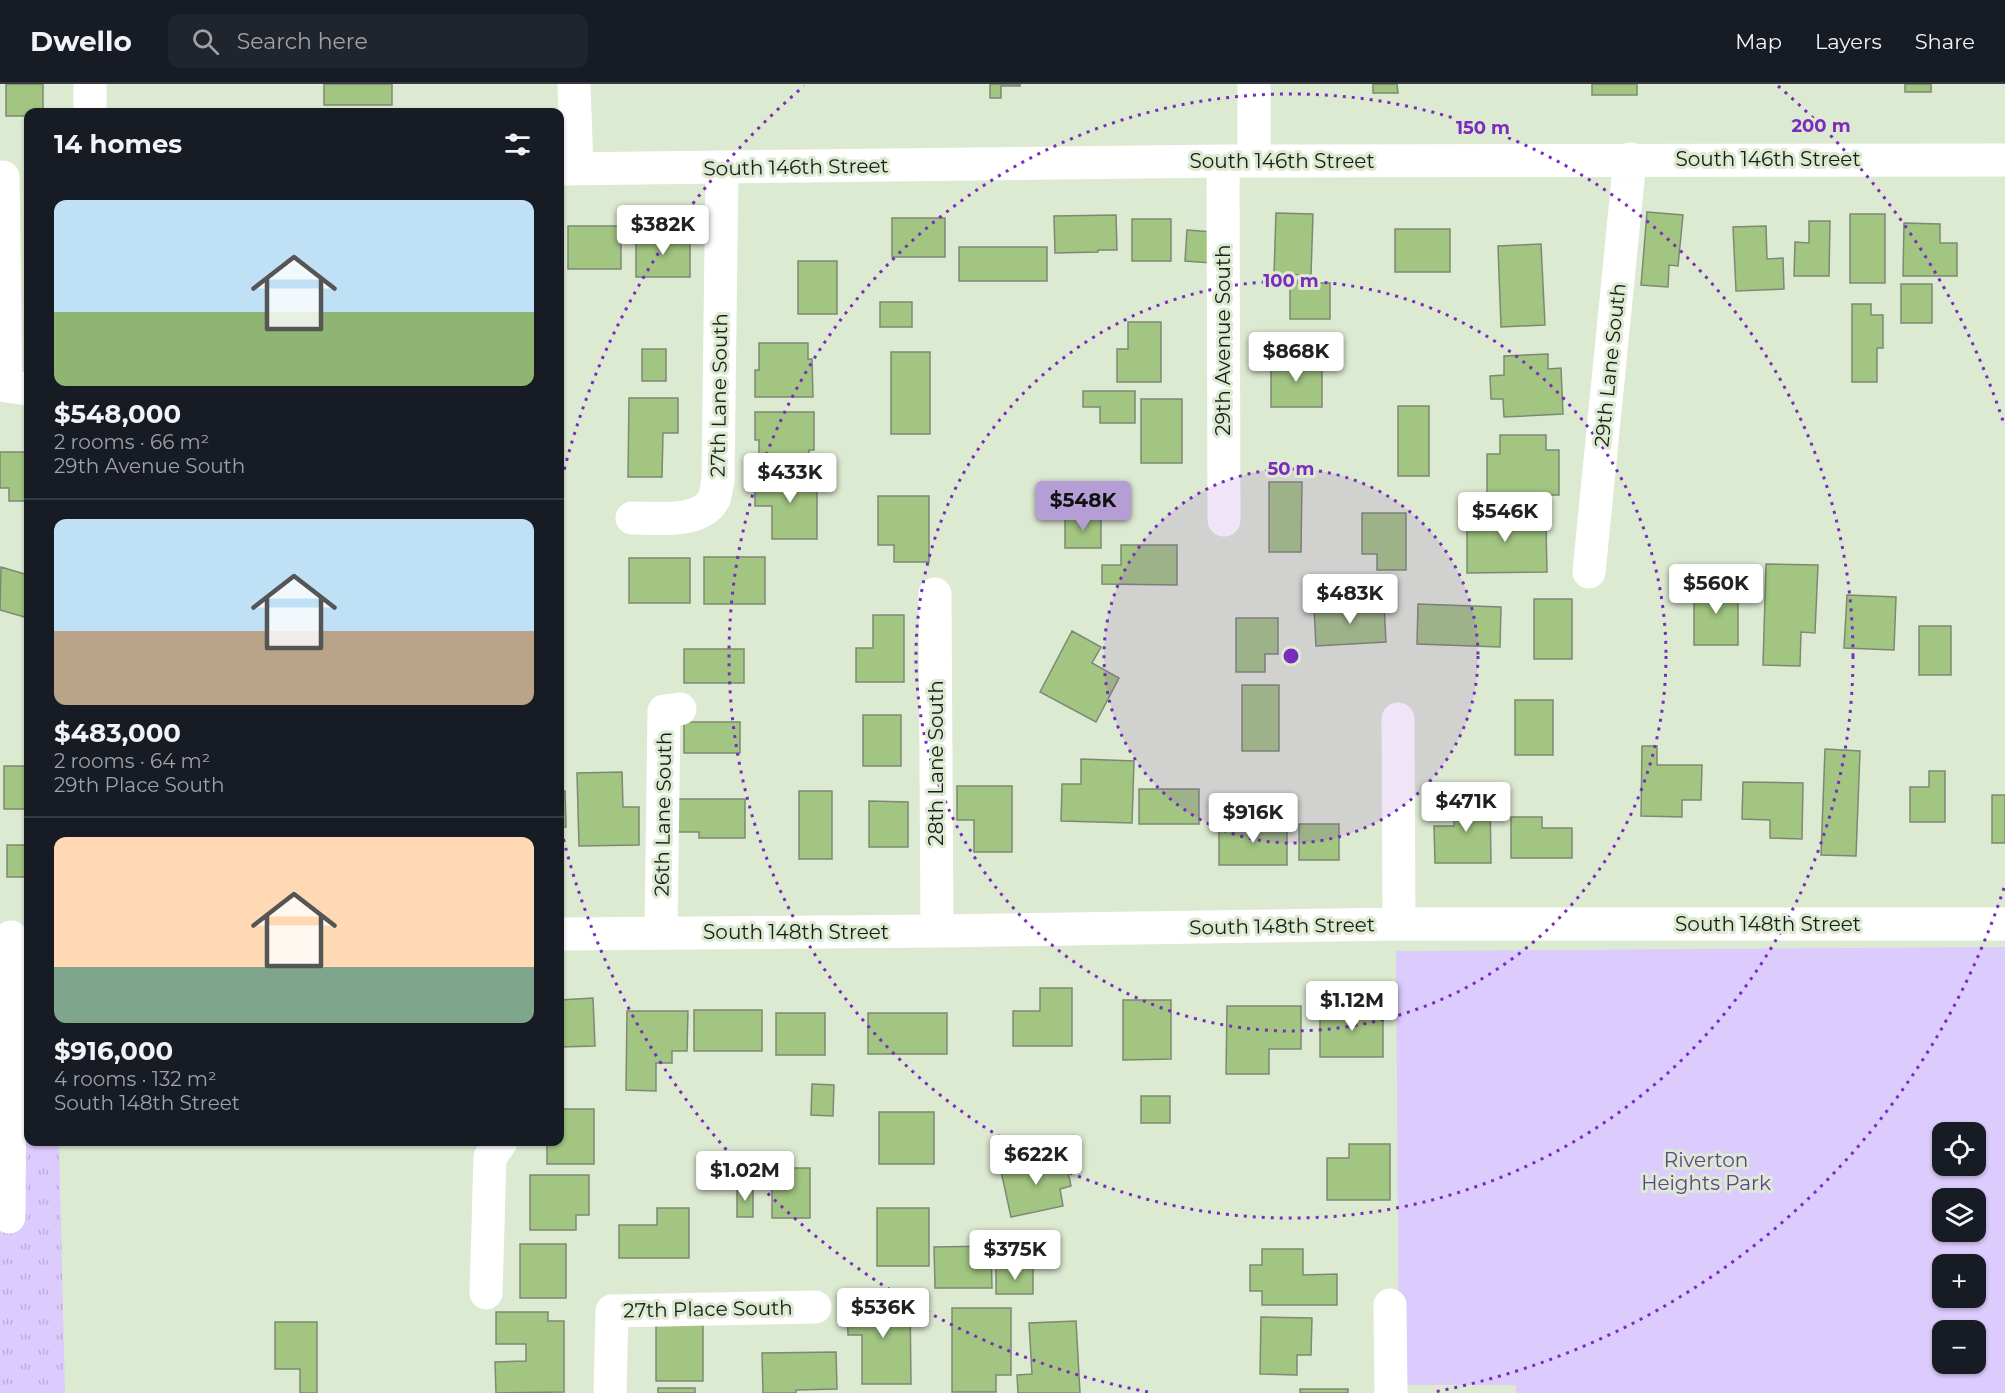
<!DOCTYPE html>
<meta charset="utf-8">
<style>
:root{--surface:#171b24;--page:#20242c;--text:#f1f3f6;--muted:#9ea1a6;--line:#363941;--accent:#b59ed5}
body{margin:0;font-family:Montserrat,sans-serif;background:var(--page);color:var(--text);height:100vh;display:flex;flex-direction:column;font-size:22px;white-space:nowrap}
*{box-sizing:border-box;margin:0}
p{font-size:20px;color:var(--muted)}
.icon{flex:none;width:33px;height:33px;fill:none;stroke:currentColor;stroke-width:2;stroke-linecap:round;stroke-linejoin:round}
.map{position:relative;flex:1;overflow:hidden}
.side{position:absolute;left:24px;top:24px;width:540px;height:1038px;display:flex;flex-direction:column;background:var(--surface);border-radius:12px;box-shadow:0 2px 4px #0004}
.side>*{flex:none}
.fabs{position:absolute;left:1932px;top:1038px;display:grid;gap:12px}
.fabs a{display:grid;place-items:center;width:54px;height:54px;border-radius:12px;background:var(--surface);box-shadow:0 2px 4px #0004;font-size:30px}
.price{position:absolute;translate:-50% -51px;padding:0 14px;border-radius:6px;background:#fff;color:#222;font-size:20px;line-height:39px;filter:drop-shadow(0 2px 3px #0008)}
.price::after{content:'';position:absolute;left:50%;top:36px;width:18px;height:14px;margin-left:-9px;background:inherit;clip-path:polygon(0 0,100% 0,50% 100%)}
.price.current{background:var(--accent);color:#111}
ul{padding:0;list-style:none}
li{display:grid;align-content:center;gap:12px;height:318px;padding:0 30px}
li+li{border-top:2px solid var(--line)}
li span{display:grid;place-items:center;height:186px;border-radius:12px;color:#555}
li>.icon{margin-inline-start:auto}
span .icon{width:108px;height:108px;fill:#fffc;stroke-width:1}
li b{font-size:26px}
h2{display:flex;justify-content:space-between;align-items:center;height:72px;padding:0 30px;font-size:26px}
header{display:flex;align-items:center;gap:36px;box-sizing:border-box;height:84px;padding:0 30px;background:var(--surface);border-bottom:2px solid var(--line)}
header strong{font-size:28px}
nav{display:flex;gap:33px;margin-inline-start:auto;font-size:21px}
.search{width:420px;height:54px;background:var(--page);display:flex;align-items:center;gap:15px;box-sizing:border-box;padding:0 21px;border-radius:12px;color:var(--muted);font-size:22px}
.map>svg:first-child{display:block}
</style>
<header>
<strong>Dwello</strong>
<div class="search"><svg class="icon" aria-label="search" viewBox="0 0 24 24"><circle cx="10" cy="10" r="6"/><path d="M15 15l6 6"/></svg>Search here</div>
<nav><a>Map</a><a>Layers</a><a>Share</a></nav>
</header>
<div class="map">
<svg width="2005" height="1309" viewBox="0 0 2005 1309">
<defs>
<pattern id="grass-tufts" width="24" height="20" patternUnits="userSpaceOnUse" patternTransform="scale(1.5)"><rect width="24" height="20" fill="#dccbfd"/><path d="M3 7l-1-3M5 7V3M7 7l1-3M15 17l-1-3M17 17v-4M19 17l1-3" fill="none" stroke="#bcaed8"/></pattern>
</defs>
<rect width="100%" height="100%" fill="#ddead2"/>
<path fill="url(#grass-tufts)" d="M 0,875 L 28,875 L 28,1058 L 59,1058 L 65,1309 L 0,1309 Z"/>
<path fill="#dccbfd" fill-rule="evenodd" d="M 2005,863 L 2005,1309 L 1516,1309 L 1516,1301 L 1399,1301 L 1396,867 ZM 1942,1048 L 1976,1048 L 1976,1082 L 1942,1082 ZM 1942,1114 L 1976,1114 L 1976,1148 L 1942,1148 ZM 1942,1180 L 1976,1180 L 1976,1214 L 1942,1214 ZM 1942,1246 L 1976,1246 L 1976,1280 L 1942,1280 Z"/>
<path fill="#a2c582" stroke="#7d8974" stroke-width="1.5" d="M 6,0 L 43,0 L 43,28 L 28,28 L 28,32 L 6,32 Z
M 324,0 L 392,0 L 392,21 L 324,21 Z
M 990,0 L 1020,0 L 1020,2 L 1001,2 L 1001,14 L 990,14 Z
M 1373,0 L 1397,0 L 1398,9 L 1373,9 Z
M 1592,0 L 1637,0 L 1637,11 L 1592,11 Z
M 1905,0 L 1931,0 L 1931,8 L 1905,8 Z
M 1647,128 L 1683,131 L 1678,182 L 1669,181 L 1668,203 L 1641,201 Z
M 1276,129 L 1313,130 L 1311,191 L 1274,190 Z
M 1850,130 L 1885,130 L 1885,199 L 1850,199 Z
M 1116,131 L 1117,166 L 1098,166 L 1098,168 L 1055,169 L 1054,132 Z
M 892,134 L 945,134 L 945,173 L 892,173 Z
M 1132,135 L 1171,135 L 1171,177 L 1132,177 Z
M 1809,137 L 1830,137 L 1829,192 L 1794,192 L 1795,158 L 1809,159 Z
M 1904,139 L 1940,140 L 1940,159 L 1957,159 L 1957,192 L 1903,192 Z
M 568,142 L 621,142 L 621,185 L 568,185 Z
M 1766,142 L 1767,175 L 1783,174 L 1784,205 L 1736,207 L 1733,143 Z
M 1395,145 L 1450,145 L 1450,188 L 1395,188 Z
M 1187,146 L 1213,148 L 1212,179 L 1185,177 Z
M 636,150 L 690,150 L 690,193 L 636,193 Z
M 1541,160 L 1545,241 L 1501,243 L 1498,162 Z
M 959,163 L 1047,163 L 1047,197 L 959,197 Z
M 798,177 L 837,177 L 837,230 L 798,230 Z
M 1290,199 L 1330,199 L 1330,235 L 1290,235 Z
M 1901,200 L 1932,200 L 1932,239 L 1901,239 Z
M 880,218 L 912,218 L 912,243 L 880,243 Z
M 1852,220 L 1871,220 L 1871,231 L 1883,231 L 1883,264 L 1877,264 L 1877,298 L 1852,298 Z
M 1128,238 L 1161,238 L 1161,298 L 1117,298 L 1117,265 L 1128,265 Z
M 759,259 L 808,259 L 808,275 L 812,275 L 813,313 L 755,313 L 755,286 L 759,286 Z
M 642,265 L 666,265 L 666,297 L 642,297 Z
M 891,268 L 930,268 L 930,350 L 891,350 Z
M 1548,270 L 1548,285 L 1561,284 L 1563,330 L 1504,333 L 1503,315 L 1491,315 L 1490,292 L 1504,291 L 1504,272 Z
M 1271,275 L 1322,275 L 1322,323 L 1271,323 Z
M 1083,307 L 1135,307 L 1135,339 L 1100,339 L 1100,323 L 1083,323 Z
M 629,314 L 678,314 L 678,349 L 663,349 L 662,393 L 628,393 Z
M 1141,315 L 1182,315 L 1182,379 L 1141,379 Z
M 1398,322 L 1429,322 L 1429,392 L 1398,392 Z
M 755,328 L 814,328 L 814,366 L 809,366 L 809,378 L 790,379 L 790,381 L 759,381 L 759,356 L 755,356 Z
M 1500,351 L 1546,351 L 1546,366 L 1559,366 L 1559,411 L 1487,411 L 1487,370 L 1500,370 Z
M 0,368 L 28,368 L 28,417 L 9,417 L 9,404 L 0,404 Z
M 755,391 L 817,391 L 817,455 L 772,455 L 772,422 L 755,422 Z
M 1269,398 L 1302,398 L 1301,468 L 1269,468 Z
M 878,412 L 929,412 L 929,478 L 894,478 L 894,461 L 878,461 Z
M 1467,426 L 1530,426 L 1530,441 L 1546,441 L 1547,488 L 1467,489 Z
M 1362,429 L 1406,429 L 1406,486 L 1377,486 L 1377,470 L 1362,470 Z
M 1065,433 L 1101,433 L 1101,464 L 1065,464 Z
M 1121,461 L 1177,461 L 1177,501 L 1102,500 L 1102,481 L 1121,481 Z
M 704,473 L 765,473 L 765,520 L 704,520 Z
M 629,474 L 690,474 L 690,519 L 629,519 Z
M 1766,480 L 1818,481 L 1815,549 L 1801,548 L 1800,582 L 1763,581 Z
M 1,483 L 28,491 L 28,534 L 0,526 Z
M 1694,501 L 1738,501 L 1738,561 L 1694,561 Z
M 1847,511 L 1896,513 L 1894,566 L 1844,564 Z
M 1534,515 L 1572,515 L 1572,575 L 1534,575 Z
M 1384,520 L 1386,558 L 1316,562 L 1314,524 Z
M 1418,520 L 1501,523 L 1500,563 L 1417,560 Z
M 873,531 L 904,531 L 904,598 L 856,598 L 856,564 L 873,564 Z
M 1236,534 L 1278,534 L 1278,570 L 1265,570 L 1265,588 L 1236,588 Z
M 1919,542 L 1951,542 L 1951,591 L 1919,591 Z
M 1072,547 L 1101,563 L 1092,579 L 1119,594 L 1096,638 L 1040,608 Z
M 684,565 L 744,565 L 744,599 L 684,599 Z
M 26,575 L 28,575 L 28,641 L 26,641 Z
M 1242,601 L 1279,601 L 1279,667 L 1242,667 Z
M 1515,616 L 1553,616 L 1553,671 L 1515,671 Z
M 863,631 L 901,631 L 901,682 L 863,682 Z
M 684,638 L 740,638 L 740,669 L 684,669 Z
M 1642,662 L 1657,662 L 1657,681 L 1702,681 L 1701,716 L 1682,716 L 1682,733 L 1641,732 Z
M 1825,665 L 1860,667 L 1856,772 L 1821,771 Z
M 1081,675 L 1134,677 L 1132,739 L 1061,737 L 1062,700 L 1081,700 Z
M 4,682 L 28,682 L 28,725 L 4,725 Z
M 1929,687 L 1945,687 L 1945,738 L 1910,738 L 1910,703 L 1929,703 Z
M 622,688 L 623,723 L 639,723 L 639,761 L 579,762 L 577,689 Z
M 1743,698 L 1803,699 L 1802,755 L 1770,754 L 1770,736 L 1742,735 Z
M 957,702 L 1012,702 L 1012,768 L 974,768 L 974,736 L 957,736 Z
M 1139,705 L 1199,705 L 1199,740 L 1139,740 Z
M 560,707 L 565,707 L 566,743 L 560,743 Z
M 799,707 L 832,707 L 832,775 L 799,775 Z
M 1992,711 L 2005,711 L 2005,759 L 1992,759 Z
M 1490,712 L 1491,779 L 1435,779 L 1434,742 L 1454,742 L 1454,713 Z
M 672,715 L 745,715 L 745,754 L 699,754 L 699,748 L 672,748 Z
M 869,717 L 908,718 L 908,763 L 869,763 Z
M 1511,733 L 1542,733 L 1542,744 L 1572,744 L 1572,774 L 1511,774 Z
M 1219,738 L 1287,738 L 1287,781 L 1219,781 Z
M 1299,740 L 1339,740 L 1339,776 L 1299,776 Z
M 7,761 L 28,761 L 28,793 L 7,793 Z
M 1040,904 L 1072,904 L 1072,962 L 1013,962 L 1013,927 L 1040,927 Z
M 593,914 L 595,962 L 560,963 L 560,916 Z
M 1123,916 L 1171,916 L 1171,975 L 1123,976 Z
M 1227,922 L 1301,922 L 1301,965 L 1269,965 L 1269,990 L 1226,990 Z
M 1320,923 L 1383,923 L 1383,973 L 1320,973 Z
M 694,926 L 762,926 L 762,967 L 694,967 Z
M 627,927 L 688,927 L 687,967 L 672,967 L 672,979 L 656,979 L 656,1007 L 626,1006 Z
M 776,929 L 825,929 L 825,971 L 776,971 Z
M 868,929 L 947,929 L 947,970 L 868,970 Z
M 812,1000 L 834,1001 L 833,1032 L 811,1031 Z
M 1141,1012 L 1170,1012 L 1170,1039 L 1141,1039 Z
M 560,1025 L 594,1025 L 594,1080 L 547,1080 L 547,1058 L 560,1058 Z
M 879,1028 L 934,1028 L 934,1080 L 879,1080 Z
M 1349,1060 L 1390,1060 L 1390,1116 L 1327,1116 L 1327,1074 L 1349,1074 Z
M 1065,1073 L 1071,1102 L 1060,1105 L 1063,1122 L 1011,1133 L 1001,1087 Z
M 772,1084 L 810,1084 L 810,1134 L 772,1134 Z
M 530,1091 L 589,1091 L 589,1131 L 576,1131 L 576,1146 L 530,1146 Z
M 737,1103 L 753,1103 L 753,1133 L 737,1133 Z
M 657,1124 L 689,1124 L 689,1174 L 619,1174 L 619,1141 L 657,1141 Z
M 877,1124 L 929,1124 L 929,1182 L 877,1182 Z
M 520,1160 L 566,1160 L 566,1214 L 520,1214 Z
M 991,1162 L 992,1204 L 935,1204 L 934,1163 Z
M 1262,1165 L 1303,1165 L 1303,1191 L 1337,1190 L 1337,1221 L 1262,1221 L 1262,1207 L 1250,1207 L 1250,1181 L 1262,1181 Z
M 1033,1183 L 1033,1210 L 996,1210 L 996,1184 Z
M 847,1215 L 910,1215 L 911,1300 L 862,1300 L 862,1251 L 848,1251 Z
M 952,1224 L 1011,1224 L 1011,1291 L 996,1291 L 996,1308 L 952,1308 Z
M 496,1228 L 548,1228 L 548,1237 L 564,1237 L 564,1308 L 496,1309 L 495,1278 L 526,1277 L 526,1260 L 496,1260 Z
M 1261,1233 L 1312,1234 L 1311,1271 L 1297,1271 L 1297,1291 L 1260,1290 Z
M 1076,1237 L 1080,1309 L 1018,1309 L 1017,1291 L 1032,1290 L 1029,1239 Z
M 275,1238 L 317,1238 L 317,1309 L 300,1309 L 300,1285 L 275,1285 Z
M 656,1241 L 703,1241 L 703,1297 L 656,1297 Z
M 836,1268 L 837,1305 L 796,1306 L 796,1309 L 763,1309 L 762,1269 Z
M 658,1304 L 695,1304 L 695,1309 L 658,1309 Z
M 1300,1305 L 1348,1305 L 1348,1309 L 1300,1309 Z"/>
<g fill="none" stroke-linecap="round" stroke-linejoin="round">
<path stroke="#fff" stroke-width="33" d="M 90,0 L 90,28
M 574,0 L 577,85
M 1254,0 L 1254,77
M 1223,77 L 1224,436
M 560,85 L 1223,77 L 2005,76
M 3,93 L 6,302 L 28,305
M 632,434 C 656,434 701,440 714,415 C 716,409 717,401 718,396 L 722,84
M 1589,488 L 1630,75
M 935,510 L 937,847
M 1398,635 L 1399,840
M 661,849 L 664,627 L 680,625
M 560,850 L 937,847 L 1399,840 L 2005,840
M 9,1133 L 11,853
M 486,1209 L 490,1073 L 501,1058
M 1390,1221 L 1391,1309
M 610,1309 L 612,1227 L 815,1223"/>
</g>
<circle cx="1291" cy="572" r="187" fill="#7b2cbf" fill-opacity=".12"/>
<g fill="none" stroke="#7b2cbf" stroke-width="3" stroke-dasharray="3 6">
<circle cx="1291" cy="572" r="187"/>
<circle cx="1291" cy="572" r="375"/>
<circle cx="1291" cy="572" r="562"/>
<path d="M2004 804A750 750 0 0 1 1434 1308M1148 1308A750 750 0 0 1 560 741M560 403A750 750 0 0 1 804 2M1778 2A750 750 0 0 1 2004 340"/>
</g>
<g text-anchor="middle" dominant-baseline="central" stroke-width="6" stroke-linejoin="round" paint-order="stroke">
<g font-size="20" fill="#181d15" stroke="#ddead2">
<text x="1768" y="75">South 146th Street</text>
<text x="1282" y="77">South 146th Street</text>
<text transform="translate(796 83) rotate(-1)">South 146th Street</text>
<text transform="translate(1223 256) rotate(-90)">29th Avenue South</text>
<text transform="translate(1610 281) rotate(-84)">29th Lane South</text>
<text transform="translate(719 311) rotate(-89)">27th Lane South</text>
<text transform="translate(936 679) rotate(-90)">28th Lane South</text>
<text transform="translate(663 730) rotate(-89)">26th Lane South</text>
<text x="1768" y="840">South 148th Street</text>
<text transform="translate(1282 842) rotate(-1)">South 148th Street</text>
<text x="796" y="848">South 148th Street</text>
<text transform="translate(708 1225) rotate(-1)">27th Place South</text>
</g>
<g font-size="20" fill="#624090" stroke="#ddead2">
<text x="1706" y="1076">Riverton<tspan x="1706" dy="23">Heights Park</tspan></text>
</g>
</g>
<circle cx="1291" cy="572" r="9" fill="#7b2cbf" stroke="#ddead2" stroke-width="3"/>
<g font-size="18" text-anchor="middle" font-weight="bold" fill="#7b2cbf" stroke="#ddead2" stroke-width="6" stroke-linejoin="round" paint-order="stroke">
<text x="1821" y="48">200 m</text>
<text x="1483" y="50">150 m</text>
<text x="1291" y="203">100 m</text>
<text x="1291" y="391">50 m</text>
</g>
</svg>
<div class="fabs">
<a><svg class="icon" aria-label="locate" viewBox="0 0 24 24"><circle cx="12" cy="12" r="6"/><path d="M12 2v4M12 18v4M2 12h4M18 12h4"/></svg></a>
<a><svg class="icon" aria-label="layers" viewBox="0 0 24 24"><path d="M12 4l9 5-9 5-9-5zM3 14l9 5 9-5"/></svg></a>
<a>+</a>
<a>−</a>
</div>
<b class="price" style="left:663px;top:172px">$382K</b>
<b class="price" style="left:1296px;top:299px">$868K</b>
<b class="price" style="left:790px;top:420px">$433K</b>
<b class="price current" style="left:1083px;top:448px">$548K</b>
<b class="price" style="left:1505px;top:459px">$546K</b>
<b class="price" style="left:1716px;top:531px">$560K</b>
<b class="price" style="left:1350px;top:541px">$483K</b>
<b class="price" style="left:1466px;top:749px">$471K</b>
<b class="price" style="left:1253px;top:760px">$916K</b>
<b class="price" style="left:1352px;top:948px">$1.12M</b>
<b class="price" style="left:1036px;top:1102px">$622K</b>
<b class="price" style="left:745px;top:1118px">$1.02M</b>
<b class="price" style="left:1015px;top:1197px">$375K</b>
<b class="price" style="left:883px;top:1255px">$536K</b>
<section class="side">
<h2>14 homes<svg class="icon" aria-label="filters" viewBox="0 0 24 24"><path d="M4 7h16M4 17h16"/><circle cx="9" cy="7" r="2"/><circle cx="15" cy="17" r="2"/></svg></h2>
<ul>
<li><span style="background:linear-gradient(#bfe0f5 60%,#8fb573 0)"><svg class="icon" aria-label="home" viewBox="0 0 24 24"><path d="M3 11l9-7 9 7M6 9v11h12V9"/></svg></span><div><b>$548,000</b><p>2 rooms · 66 m²</p><p>29th Avenue South</p></div></li>
<li><span style="background:linear-gradient(#bfe0f5 60%,#b9a48a 0)"><svg class="icon" aria-label="home" viewBox="0 0 24 24"><path d="M3 11l9-7 9 7M6 9v11h12V9"/></svg></span><div><b>$483,000</b><p>2 rooms · 64 m²</p><p>29th Place South</p></div></li>
<li><span style="background:linear-gradient(#ffd9b3 70%,#7fa58c 0)"><svg class="icon" aria-label="home" viewBox="0 0 24 24"><path d="M3 11l9-7 9 7M6 9v11h12V9"/></svg></span><div><b>$916,000</b><p>4 rooms · 132 m²</p><p>South 148th Street</p></div></li>
</ul>
</section>
</div>
